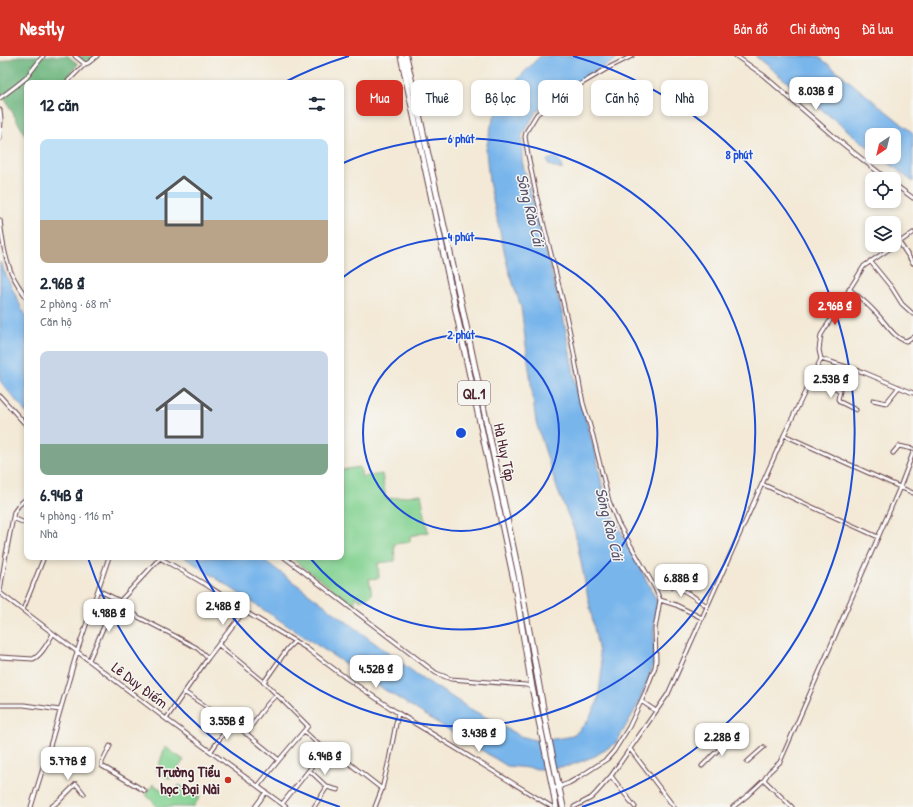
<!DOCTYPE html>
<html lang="vi">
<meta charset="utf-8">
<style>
:root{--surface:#fff;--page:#f6f6f7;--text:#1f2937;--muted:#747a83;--accent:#d93025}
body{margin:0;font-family:"Patrick Hand",sans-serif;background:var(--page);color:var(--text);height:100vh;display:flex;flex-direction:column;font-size:15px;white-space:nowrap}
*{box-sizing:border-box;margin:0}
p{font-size:13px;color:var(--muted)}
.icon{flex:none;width:22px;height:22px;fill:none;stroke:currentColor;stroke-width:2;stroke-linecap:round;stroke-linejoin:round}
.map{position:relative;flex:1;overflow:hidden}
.side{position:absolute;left:24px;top:24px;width:320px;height:480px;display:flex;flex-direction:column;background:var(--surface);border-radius:8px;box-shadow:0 2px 6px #0003}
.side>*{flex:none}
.top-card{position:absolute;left:356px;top:24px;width:380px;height:36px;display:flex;gap:8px}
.needle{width:26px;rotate:215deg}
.tools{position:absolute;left:865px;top:72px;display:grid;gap:8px}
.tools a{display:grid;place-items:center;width:36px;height:36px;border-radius:8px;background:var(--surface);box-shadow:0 2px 6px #0003;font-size:20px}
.price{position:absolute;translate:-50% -34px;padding:0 9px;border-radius:8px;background:#fff;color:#222;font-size:13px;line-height:26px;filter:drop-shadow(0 1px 2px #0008)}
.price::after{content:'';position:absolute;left:50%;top:24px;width:12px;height:9px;margin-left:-6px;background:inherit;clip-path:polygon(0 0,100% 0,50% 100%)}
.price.selected{background:var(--accent);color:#fff}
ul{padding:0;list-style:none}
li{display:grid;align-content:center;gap:8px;height:212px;padding:0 16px}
li span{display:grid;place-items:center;height:124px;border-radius:8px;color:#555}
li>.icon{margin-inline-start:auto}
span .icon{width:72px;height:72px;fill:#fffc;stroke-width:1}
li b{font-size:17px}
h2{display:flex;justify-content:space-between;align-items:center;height:48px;padding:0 16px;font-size:17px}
.tag{padding:0 14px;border-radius:8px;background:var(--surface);box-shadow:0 2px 6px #0003;font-size:14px;line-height:36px}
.tag.selected{background:var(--accent);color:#fff}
header{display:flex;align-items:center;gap:24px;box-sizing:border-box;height:56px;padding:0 20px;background:var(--accent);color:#fff}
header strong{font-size:19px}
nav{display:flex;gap:22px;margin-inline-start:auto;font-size:14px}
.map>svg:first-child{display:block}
</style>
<header>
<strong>Nestly</strong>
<nav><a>Bản đồ</a><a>Chỉ đường</a><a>Đã lưu</a></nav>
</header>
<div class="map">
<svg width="913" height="751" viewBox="0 0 913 751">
<rect width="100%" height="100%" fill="#f6f6f2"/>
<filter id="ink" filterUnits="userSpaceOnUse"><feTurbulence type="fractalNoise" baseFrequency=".025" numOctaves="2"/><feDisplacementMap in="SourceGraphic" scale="8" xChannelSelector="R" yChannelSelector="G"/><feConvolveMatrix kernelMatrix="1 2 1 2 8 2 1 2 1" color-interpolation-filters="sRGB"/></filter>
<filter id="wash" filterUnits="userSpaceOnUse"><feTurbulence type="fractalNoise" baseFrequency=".012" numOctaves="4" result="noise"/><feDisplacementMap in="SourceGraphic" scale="16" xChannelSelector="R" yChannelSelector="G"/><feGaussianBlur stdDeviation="0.9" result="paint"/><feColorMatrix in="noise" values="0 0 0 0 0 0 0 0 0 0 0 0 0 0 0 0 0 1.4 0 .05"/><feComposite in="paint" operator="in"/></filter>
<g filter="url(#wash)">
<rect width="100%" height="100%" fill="#f3e9d6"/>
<path fill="#83d291" stroke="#66785e" d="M 360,411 L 362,421 L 382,418 L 386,443 L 421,438 L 428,476 L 410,480 L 410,486 L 394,488 L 395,505 L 378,507 L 379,522 L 369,523 L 372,538 L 369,541 L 360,545 L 356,539 L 354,549 L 290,501 L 341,501 L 341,412 L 341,414 Z
M 165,691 L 184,704 L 170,723 L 157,715 Z
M 153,728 L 172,741 L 179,729 L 200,741 L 193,751 L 158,751 L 146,739 Z"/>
<path fill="#6ab47b" stroke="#5a6a53" d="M 18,0 L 68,0 L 78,8 L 64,27 L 27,27 L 26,81 L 0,34 L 0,7 Z
M 78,0 L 98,0 L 88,10 Z"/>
<path fill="#78b5eb" stroke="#616a8b" d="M 540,0 L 623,0 L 620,1 L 561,37 L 536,56 L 522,79 L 522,105 L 563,260 L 577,334 L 596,399 L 605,444 L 658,547 L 654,573 L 654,608 L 638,649 L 616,687 L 595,700 L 569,710 L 539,713 L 507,710 L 385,634 L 184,501 L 260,501 L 419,620 L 469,652 L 520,680 L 539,685 L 568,681 L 576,677 L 587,666 L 598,645 L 602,612 L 575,476 L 558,435 L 536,366 L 521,251 L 508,212 L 489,126 L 486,94 L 491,70 L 498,51 L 513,28 Z
M 755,0 L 818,0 L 913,77 L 913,126 L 881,101 L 894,101 L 894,79 L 872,79 L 872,94 Z
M 556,101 L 561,107 L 562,114 L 549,109 L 547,104 Z
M 0,206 L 22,253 L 27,261 L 27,358 L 0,325 Z"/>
</g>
<g filter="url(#ink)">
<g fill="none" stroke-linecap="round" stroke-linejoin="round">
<g stroke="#633d45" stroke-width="5">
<path id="minor" d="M 75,0 L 85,8 L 88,7 L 97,0
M 736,0 L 763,19 L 838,84 L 887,123
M 66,27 L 85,8
M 0,42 L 16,30 L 26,22 L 43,0
M 0,54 L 1,63 L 0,82
M 894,128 L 913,142
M 0,164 C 2,181 4,199 11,216 C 15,225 21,234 27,242
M 899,186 L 913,207
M 870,205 L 892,232 L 902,248 L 913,258
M 849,233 C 858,240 867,247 875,256 C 885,265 893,282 906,285 L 913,281
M 821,303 L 863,316 L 913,337
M 814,318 L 840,335 L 838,343 L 840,346 L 856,354
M 0,340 L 27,370
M 873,344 L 886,347 L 899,331
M 784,379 L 821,303 L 819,294 L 821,279 L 864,210 L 913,177
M 893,397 L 899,390 L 913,393
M 762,428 L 878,481
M 13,462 L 27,468
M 158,501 C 188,518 217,534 244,555 L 208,602 L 166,663
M 284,501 L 436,617 L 451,623 L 526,629 L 532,631
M 655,532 C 659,531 663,530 667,530 C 682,530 696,543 707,550
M 98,534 L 120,545 L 126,549 L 131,555 L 138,561 L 175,580 L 197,592 L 208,602
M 0,535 L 6,498 L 14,456 L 19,449 L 27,442
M 0,537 L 166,663 L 286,751
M 660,544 L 676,549 L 702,562
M 120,545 L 160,502
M 23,554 L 44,501
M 244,555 L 306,592 L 346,622 L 398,657 L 552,751
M 219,589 L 264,626 L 308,670 L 279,704
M 0,601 L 33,603 C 42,599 48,586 53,578
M 89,604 L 116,543
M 264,626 L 288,592 L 295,585
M 184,636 L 242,674 L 279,704 L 258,730
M 641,645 L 656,655
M 0,649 L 24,649 L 60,654
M 304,675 L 318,688 L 340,700 L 382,733
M 246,678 C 254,667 266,646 277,639
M 110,690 L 102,706 L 102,710 L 145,735
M 630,693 L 674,751
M 211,695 L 231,667
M 747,706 L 764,691
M 702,710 L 730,682
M 309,714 L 327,731 L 338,734
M 611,720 L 635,751
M 764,724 L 792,751
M 553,733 L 569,727 L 581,720 L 607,703 L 614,695 L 629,671 L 645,637 L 655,611 L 656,604 L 655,573 L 660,544 L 655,532 L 618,467 L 609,445 L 593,380 L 583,347 L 570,277 L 563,246 L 536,138 L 528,99 L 525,81 L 526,76 L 537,58 L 550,48 L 562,39 L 608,12 L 632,0
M 282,748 L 309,714 L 324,692
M 31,751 L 52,683 L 77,596 L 109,501
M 51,751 L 60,744 L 76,728 L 77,729 L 84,738
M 255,751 L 266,736
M 314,751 L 327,731
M 375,751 L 382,733 L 389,704 L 398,657
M 574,751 L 591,742 L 596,737 L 611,720 L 668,638 L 784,379 L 913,437
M 733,751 L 748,739 L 764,724 L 769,716 L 780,706 L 900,431 L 913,397"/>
</g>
<g stroke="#633d45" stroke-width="7">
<path id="primary" d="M 401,0 L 514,524 L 532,631 L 553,733 L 556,751
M 406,0 L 461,246 L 519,519 L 547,674 L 563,751"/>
</g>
<use href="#minor" stroke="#fff" stroke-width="3"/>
<use href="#primary" stroke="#fff" stroke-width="5"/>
</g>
</g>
<g fill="none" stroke="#1d4ed8" stroke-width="2">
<circle cx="461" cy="377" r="98"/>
<path d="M342 222A196 196 0 1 1 310 502"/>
<path d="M341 108A294 294 0 1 1 195 501"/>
<path d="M340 751A393 393 0 0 1 88 502M283 27A393 393 0 0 1 349 0M573 0A393 393 0 0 1 582 751"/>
</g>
<circle fill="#c8321e" stroke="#f6f6f2" stroke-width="1.5" cx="228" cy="724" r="4"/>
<g text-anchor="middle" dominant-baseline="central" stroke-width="3" stroke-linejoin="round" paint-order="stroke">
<rect fill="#f6f6f2" stroke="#7e6067" stroke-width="1" x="458" y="325" width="32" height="24" rx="3"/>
<g font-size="14" font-weight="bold" fill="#4a1f2b">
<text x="474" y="337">QL.1</text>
</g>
<g font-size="15" fill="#4a1f2b" stroke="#f6f6f2">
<text transform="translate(505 396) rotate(78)">Hà Huy Tập</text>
<text transform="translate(140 629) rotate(37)">Lê Duy Điếm</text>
</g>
<g font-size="15" font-weight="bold" fill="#4a1f2b" stroke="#f6f6f2" text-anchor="end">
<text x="220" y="715">Trường Tiểu<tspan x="220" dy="17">học Đại Nài</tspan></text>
</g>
<g font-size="16" font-style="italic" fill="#5a546e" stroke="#f6f6f2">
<text transform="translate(531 154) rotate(76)">Sông Rào Cái</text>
<text transform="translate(610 468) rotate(76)">Sông Rào Cái</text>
</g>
</g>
<circle cx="461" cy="377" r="6" fill="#1d4ed8" stroke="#f6f6f2" stroke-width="2"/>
<g font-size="12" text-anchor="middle" font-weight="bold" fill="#1d4ed8" stroke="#f6f6f2" stroke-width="3" stroke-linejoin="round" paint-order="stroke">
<text x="461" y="87">6 phút</text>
<text x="739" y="103">8 phút</text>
<text x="461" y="185">4 phút</text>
<text x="461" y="283">2 phút</text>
</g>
</svg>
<div class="tools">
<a><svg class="needle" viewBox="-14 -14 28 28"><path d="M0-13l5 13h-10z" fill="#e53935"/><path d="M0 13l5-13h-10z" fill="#747a83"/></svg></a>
<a><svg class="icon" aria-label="locate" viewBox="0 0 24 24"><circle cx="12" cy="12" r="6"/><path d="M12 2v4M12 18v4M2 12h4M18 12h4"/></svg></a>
<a><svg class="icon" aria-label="layers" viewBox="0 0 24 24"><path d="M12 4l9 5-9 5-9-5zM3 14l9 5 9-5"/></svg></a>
</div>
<b class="price" style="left:816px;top:55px">8.03B ₫</b>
<b class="price selected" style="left:835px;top:270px">2.96B ₫</b>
<b class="price" style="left:831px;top:343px">2.53B ₫</b>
<b class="price" style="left:681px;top:542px">6.88B ₫</b>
<b class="price" style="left:223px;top:570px">2.48B ₫</b>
<b class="price" style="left:109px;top:577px">4.98B ₫</b>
<b class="price" style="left:376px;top:633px">4.52B ₫</b>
<b class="price" style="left:227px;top:685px">3.55B ₫</b>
<b class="price" style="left:479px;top:697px">3.43B ₫</b>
<b class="price" style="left:722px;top:701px">2.28B ₫</b>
<b class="price" style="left:325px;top:720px">6.94B ₫</b>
<b class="price" style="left:68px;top:725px">5.77B ₫</b>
<div class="top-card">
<a class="tag selected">Mua</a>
<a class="tag">Thuê</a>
<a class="tag">Bộ lọc</a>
<a class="tag">Mới</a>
<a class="tag">Căn hộ</a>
<a class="tag">Nhà</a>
</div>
<section class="side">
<h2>12 căn<svg class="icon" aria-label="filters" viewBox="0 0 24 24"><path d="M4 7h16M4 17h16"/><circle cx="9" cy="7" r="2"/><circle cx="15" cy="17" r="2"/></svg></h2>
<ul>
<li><span style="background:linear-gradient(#bfe0f5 65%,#b9a48a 0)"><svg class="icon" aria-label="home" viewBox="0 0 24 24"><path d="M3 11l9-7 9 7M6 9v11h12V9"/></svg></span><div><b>2.96B ₫</b><p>2 phòng · 68 m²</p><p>Căn hộ</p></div></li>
<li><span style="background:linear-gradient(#c9d6e8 75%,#7fa58c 0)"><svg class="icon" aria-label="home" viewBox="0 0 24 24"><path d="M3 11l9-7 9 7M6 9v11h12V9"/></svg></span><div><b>6.94B ₫</b><p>4 phòng · 116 m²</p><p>Nhà</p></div></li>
</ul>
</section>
</div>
